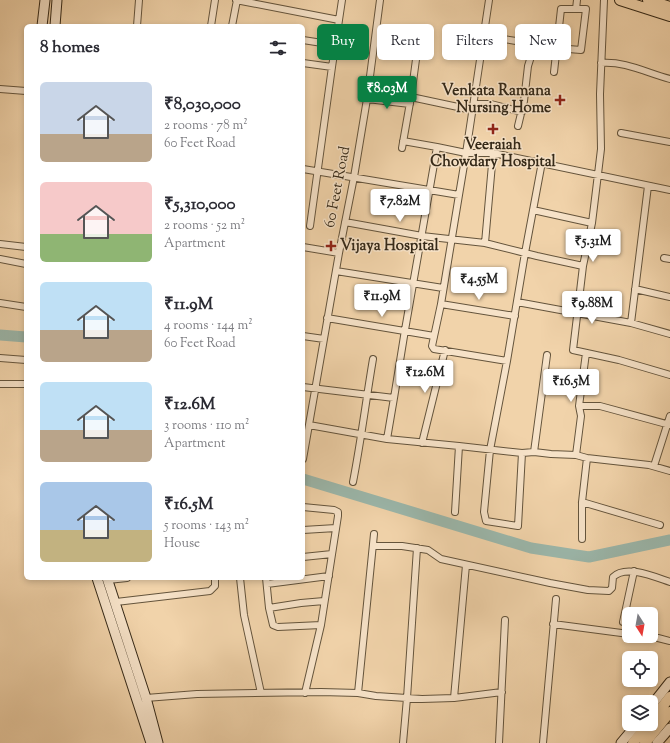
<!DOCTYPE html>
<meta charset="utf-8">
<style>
:root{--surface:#fff;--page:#f2f2f3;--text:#2b2b33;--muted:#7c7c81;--accent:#0b8043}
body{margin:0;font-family:"Sorts Mill Goudy",serif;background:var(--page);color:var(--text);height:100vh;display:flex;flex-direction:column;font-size:15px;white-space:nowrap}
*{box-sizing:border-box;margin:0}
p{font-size:13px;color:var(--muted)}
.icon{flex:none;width:22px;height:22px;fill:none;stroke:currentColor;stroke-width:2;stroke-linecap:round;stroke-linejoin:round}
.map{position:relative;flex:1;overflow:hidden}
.panel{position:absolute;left:24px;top:24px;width:281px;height:556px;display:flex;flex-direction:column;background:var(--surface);border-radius:6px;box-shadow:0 2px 6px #0003}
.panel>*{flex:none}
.top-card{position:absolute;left:317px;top:24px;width:293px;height:36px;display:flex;gap:8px}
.needle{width:26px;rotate:169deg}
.controls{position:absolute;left:622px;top:607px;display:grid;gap:8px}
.controls a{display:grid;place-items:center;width:36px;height:36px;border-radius:6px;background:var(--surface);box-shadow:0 2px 6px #0003;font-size:20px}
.price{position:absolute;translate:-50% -34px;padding:0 9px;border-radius:4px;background:#fff;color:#222;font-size:13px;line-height:26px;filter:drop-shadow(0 1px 2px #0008)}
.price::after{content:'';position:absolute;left:50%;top:24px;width:12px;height:9px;margin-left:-6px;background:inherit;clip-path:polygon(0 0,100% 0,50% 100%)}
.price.current{background:var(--accent);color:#fff}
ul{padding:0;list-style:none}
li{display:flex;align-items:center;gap:12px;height:100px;padding:0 16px}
li span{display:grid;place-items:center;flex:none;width:112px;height:80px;border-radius:6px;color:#555}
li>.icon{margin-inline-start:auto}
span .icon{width:48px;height:48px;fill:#fffc;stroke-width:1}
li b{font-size:17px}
h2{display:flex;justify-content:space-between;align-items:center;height:48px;padding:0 16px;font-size:17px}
.chip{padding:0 14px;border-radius:6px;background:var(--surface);box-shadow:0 2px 6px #0003;font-size:14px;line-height:36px}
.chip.current{background:var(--accent);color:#fff}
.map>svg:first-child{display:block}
</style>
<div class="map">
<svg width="670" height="743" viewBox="0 0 670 743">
<rect width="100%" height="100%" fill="#f1d3aa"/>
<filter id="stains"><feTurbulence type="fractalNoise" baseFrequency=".005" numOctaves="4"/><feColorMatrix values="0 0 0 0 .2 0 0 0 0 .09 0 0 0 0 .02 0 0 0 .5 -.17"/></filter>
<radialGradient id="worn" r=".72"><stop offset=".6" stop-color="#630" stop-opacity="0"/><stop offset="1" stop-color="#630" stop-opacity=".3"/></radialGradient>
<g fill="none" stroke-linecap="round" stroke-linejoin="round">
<path stroke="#9bb7ab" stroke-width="11" d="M 0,335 L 26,337
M 303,479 L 531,548 L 589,557 L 670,540"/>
<g stroke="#64543c" stroke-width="8">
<path id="street" d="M 236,0 L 339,20
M 604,0 L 600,94 L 601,149 L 598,174 L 592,223 L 583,266 L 573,350 L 619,360 L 670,375
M 576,9 L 577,0
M 137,26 L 139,0
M 211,26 L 215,0
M 232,26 L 237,0
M 485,36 L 516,41 L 534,47 L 528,66 L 524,101 L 518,126
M 303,40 L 335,45
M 303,63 L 332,67 L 342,0
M 601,63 C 625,61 647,73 670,79
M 554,72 L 561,9 L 586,9 L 581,50 L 556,48
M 0,89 L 26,91
M 411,97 L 472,110
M 367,99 L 410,104
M 474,104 L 491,104 L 522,112
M 621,133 L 670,142
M 403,141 L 437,147
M 402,148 L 411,97 L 417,52
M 303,169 L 459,195 L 466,153 L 493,153 L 670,190
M 459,195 L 441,304 L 432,346 L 434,349 L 507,361
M 533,210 L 592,223
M 345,222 L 422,236 L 485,243 L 537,256 L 583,266
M 310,226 L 332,67
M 485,243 L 493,153
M 0,244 L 26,247
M 303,247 L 339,253
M 664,258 L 670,259
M 0,259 L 26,264
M 336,271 L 443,288
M 635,289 L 670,297
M 517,302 L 631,323 L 670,334
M 0,303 L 26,307
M 441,304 L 515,316
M 327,318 L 434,336
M 631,323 L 648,186
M 303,336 L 324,339
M 0,358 L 26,360
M 0,384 L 26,384
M 303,387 L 394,398 L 405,330 L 437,147 L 466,153 L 489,0
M 579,406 L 600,406 L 670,425
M 309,425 L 387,439 L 459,446 L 522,453 L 534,452 L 551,454 L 576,455 L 587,458 L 649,465 L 670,471
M 387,439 L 394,398
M 422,443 L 445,350
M 534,452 L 547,355
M 522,453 L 518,526 L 486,521 L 484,512 L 490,450 L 507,361 L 525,253 L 542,162
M 576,455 L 581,416 L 579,406 L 586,353
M 303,459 L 339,253 L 354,177 L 367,99 L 380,0
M 654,466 L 670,416
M 353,482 C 361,441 366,400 373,359
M 582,502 L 660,525
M 303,507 L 334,510 L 338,512 L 338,516 L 321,625 L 305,693
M 455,512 L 459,446
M 303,530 L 336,528
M 582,539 L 582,502 L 587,458
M 373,546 L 402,546 L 428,550 L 441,559 L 550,583 L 588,590 L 609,591 L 612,588 L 613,577 C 626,564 655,577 670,582
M 303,557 L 332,554
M 240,578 L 244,615 L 261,693
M 266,578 L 269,608 L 273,625 L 278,627 L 321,625
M 108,580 L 127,578
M 267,584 L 329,576
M 116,602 L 210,591 L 215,586 L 215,578
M 269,608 L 301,603 L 324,601
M 623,622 L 634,571
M 553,624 L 629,634
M 645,636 L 658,638 L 670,641
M 358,693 L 374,534
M 146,698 L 197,694 L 321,692 L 358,693 L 376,696 L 422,699 L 454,698 L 502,692
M 454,698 L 466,565
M 403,743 L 407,698 L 417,548
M 499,743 L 505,620
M 543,743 L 556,599"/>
</g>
<g stroke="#352918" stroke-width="11">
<path id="secondary" d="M 42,26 L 45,0
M 55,26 L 57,0
M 97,578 L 151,743
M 107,578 L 146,698 L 158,743
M 651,706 L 670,682
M 621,743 L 637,724
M 657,743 L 670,728"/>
</g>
<g stroke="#352918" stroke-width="12">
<path id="primary" d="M 620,0 L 670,16
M 648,0 L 670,7
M 651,721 L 670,697
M 633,743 L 648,724
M 645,743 L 670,712"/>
</g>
<use href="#street" stroke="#f6e2c8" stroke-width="6"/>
<use href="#secondary" stroke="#f6e2c8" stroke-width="9"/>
<use href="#primary" stroke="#f1d3aa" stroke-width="10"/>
</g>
<g fill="#8f2418" stroke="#f6e2c8" stroke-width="1.5">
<path d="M558 94h4v4h4v4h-4v4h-4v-4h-4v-4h4z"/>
<path d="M491 123h4v4h4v4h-4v4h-4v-4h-4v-4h4z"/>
<path d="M329 240h4v4h4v4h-4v4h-4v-4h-4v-4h4z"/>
</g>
<g text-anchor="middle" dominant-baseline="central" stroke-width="3" stroke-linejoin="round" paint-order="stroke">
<g font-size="15" font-weight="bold" fill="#352918" stroke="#f6e2c8" text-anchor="end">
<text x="551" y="91">Venkata Ramana<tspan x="551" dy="17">Nursing Home</tspan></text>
<text x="493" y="145" text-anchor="middle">Veeraiah<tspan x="493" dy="17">Chowdary Hospital</tspan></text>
<text x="340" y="246" text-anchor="start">Vijaya Hospital</text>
</g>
<g font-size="15" fill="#352918" stroke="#f6e2c8">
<text transform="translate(338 187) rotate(-79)">60 Feet Road</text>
</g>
</g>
<rect width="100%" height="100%" filter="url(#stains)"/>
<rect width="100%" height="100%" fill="url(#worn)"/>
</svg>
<div class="controls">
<a><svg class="needle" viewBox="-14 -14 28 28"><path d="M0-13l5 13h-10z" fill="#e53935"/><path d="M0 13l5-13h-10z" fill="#7c7c81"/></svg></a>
<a><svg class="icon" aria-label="locate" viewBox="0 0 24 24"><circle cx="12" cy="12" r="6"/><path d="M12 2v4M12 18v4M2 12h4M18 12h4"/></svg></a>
<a><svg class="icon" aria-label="layers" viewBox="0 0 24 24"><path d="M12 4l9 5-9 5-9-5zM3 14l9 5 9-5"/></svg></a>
</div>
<b class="price current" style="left:387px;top:110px">₹8.03M</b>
<b class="price" style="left:400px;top:223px">₹7.82M</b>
<b class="price" style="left:593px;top:263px">₹5.31M</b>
<b class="price" style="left:479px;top:301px">₹4.55M</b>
<b class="price" style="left:382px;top:318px">₹11.9M</b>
<b class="price" style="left:592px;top:325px">₹9.88M</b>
<b class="price" style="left:425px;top:394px">₹12.6M</b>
<b class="price" style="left:571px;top:403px">₹16.5M</b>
<div class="top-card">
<a class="chip current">Buy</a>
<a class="chip">Rent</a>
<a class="chip">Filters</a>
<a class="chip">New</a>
</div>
<section class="panel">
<h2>8 homes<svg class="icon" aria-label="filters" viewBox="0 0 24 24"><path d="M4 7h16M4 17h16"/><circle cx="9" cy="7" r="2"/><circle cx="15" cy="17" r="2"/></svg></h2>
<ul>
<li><span style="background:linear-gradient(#c9d6e8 65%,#b9a48a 0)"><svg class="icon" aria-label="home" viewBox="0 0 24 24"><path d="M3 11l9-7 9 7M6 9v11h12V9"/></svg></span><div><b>₹8,030,000</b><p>2 rooms · 78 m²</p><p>60 Feet Road</p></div></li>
<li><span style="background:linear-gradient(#f6c9c9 65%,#8fb573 0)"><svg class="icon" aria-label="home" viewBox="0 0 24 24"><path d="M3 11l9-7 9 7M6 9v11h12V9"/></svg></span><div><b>₹5,310,000</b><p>2 rooms · 52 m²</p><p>Apartment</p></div></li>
<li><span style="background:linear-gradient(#bfe0f5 60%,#b9a48a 0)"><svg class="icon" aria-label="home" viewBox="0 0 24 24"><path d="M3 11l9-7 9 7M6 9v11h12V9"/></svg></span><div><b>₹11.9M</b><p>4 rooms · 144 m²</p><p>60 Feet Road</p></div></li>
<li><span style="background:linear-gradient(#bfe0f5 60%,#b9a48a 0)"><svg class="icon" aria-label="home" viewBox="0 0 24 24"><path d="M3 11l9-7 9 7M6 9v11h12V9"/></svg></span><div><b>₹12.6M</b><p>3 rooms · 110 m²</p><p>Apartment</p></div></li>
<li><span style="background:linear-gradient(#a9c7e8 60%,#c2b280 0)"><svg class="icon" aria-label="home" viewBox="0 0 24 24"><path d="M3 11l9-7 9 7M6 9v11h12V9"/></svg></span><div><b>₹16.5M</b><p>5 rooms · 143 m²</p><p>House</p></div></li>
</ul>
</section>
</div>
